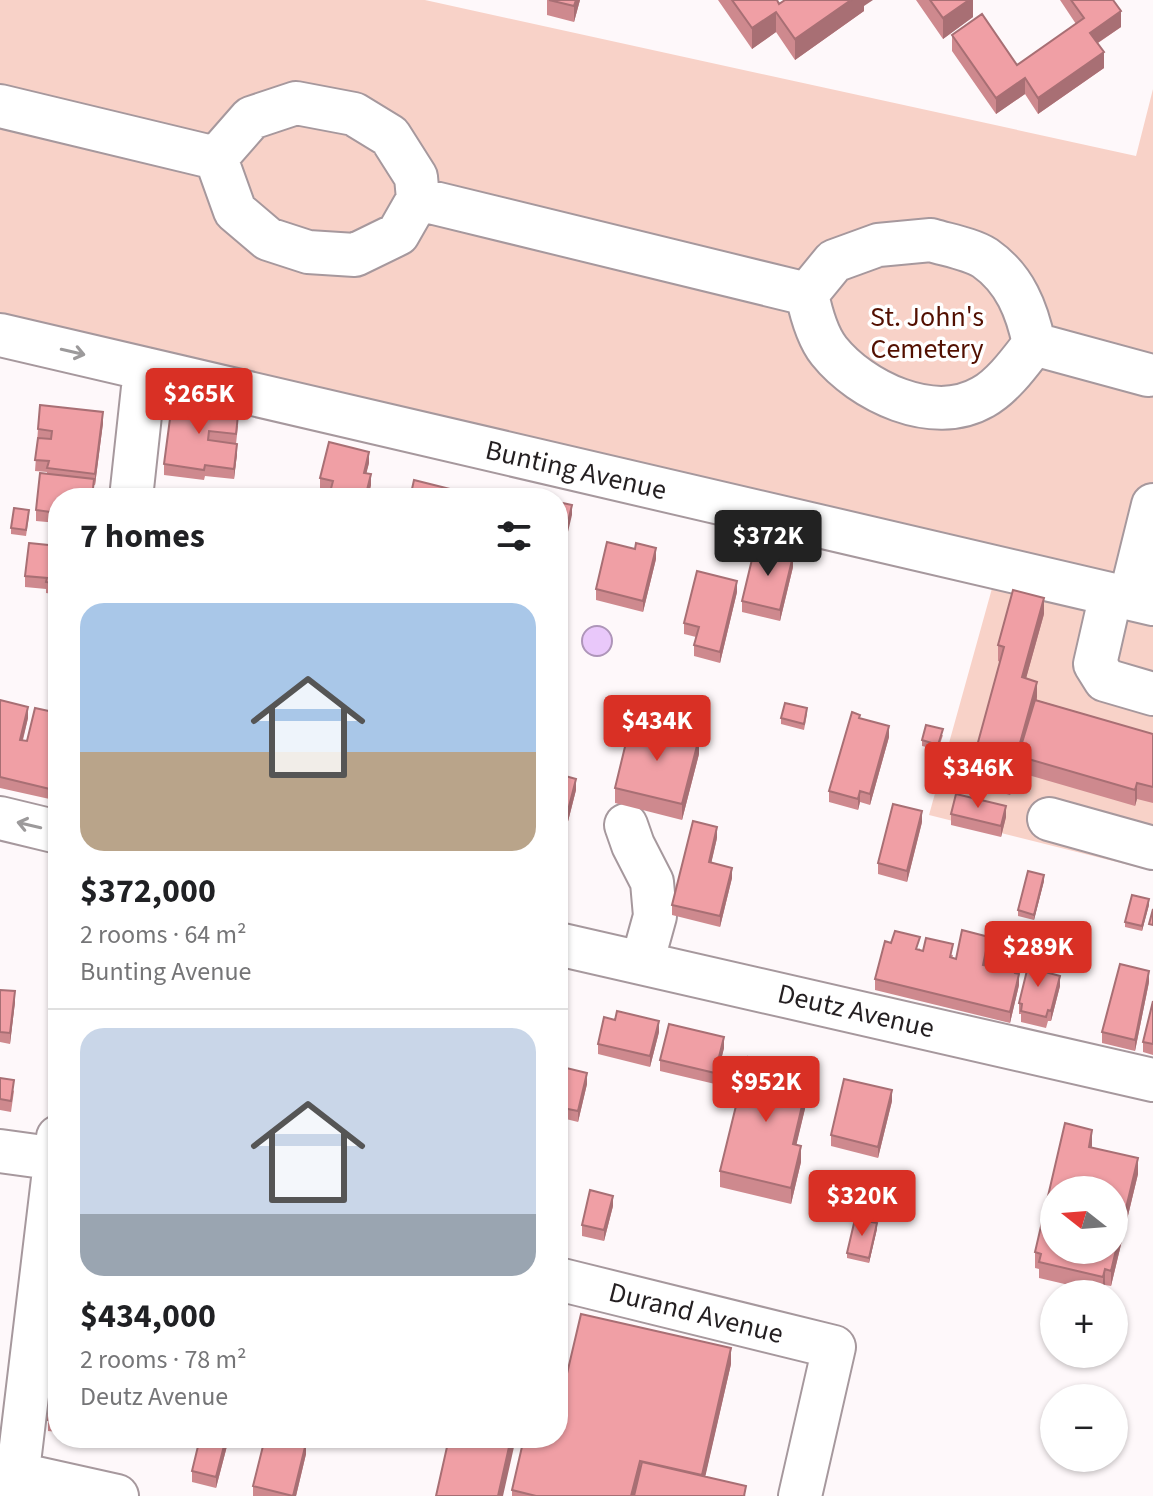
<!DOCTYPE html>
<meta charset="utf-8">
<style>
:root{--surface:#fff;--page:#f2f2f2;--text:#202124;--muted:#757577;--line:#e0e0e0;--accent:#d93025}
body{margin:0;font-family:"Source Sans 3",sans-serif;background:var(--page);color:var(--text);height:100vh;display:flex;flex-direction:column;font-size:30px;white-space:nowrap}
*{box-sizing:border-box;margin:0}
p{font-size:26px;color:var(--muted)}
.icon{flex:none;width:44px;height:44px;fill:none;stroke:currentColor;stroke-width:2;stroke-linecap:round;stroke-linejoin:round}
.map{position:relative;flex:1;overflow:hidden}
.panel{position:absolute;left:48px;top:488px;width:520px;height:960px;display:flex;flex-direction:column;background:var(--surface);border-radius:32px;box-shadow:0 2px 6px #0004}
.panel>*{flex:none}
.needle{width:52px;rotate:287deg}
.buttons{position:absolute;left:1040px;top:1176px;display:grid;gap:16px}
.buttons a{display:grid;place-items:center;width:88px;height:88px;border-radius:50%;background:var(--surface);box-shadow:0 2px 6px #0004;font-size:40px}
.price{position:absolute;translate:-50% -68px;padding:0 18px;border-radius:8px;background:var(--accent);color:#fff;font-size:26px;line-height:52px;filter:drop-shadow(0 2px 4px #0008)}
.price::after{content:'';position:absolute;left:50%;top:48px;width:24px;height:18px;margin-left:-12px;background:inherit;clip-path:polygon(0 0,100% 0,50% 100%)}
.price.selected{background:#222;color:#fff}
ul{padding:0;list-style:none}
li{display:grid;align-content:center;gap:16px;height:424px;padding:0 32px}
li+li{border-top:2px solid var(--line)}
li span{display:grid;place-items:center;height:248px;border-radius:24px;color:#555}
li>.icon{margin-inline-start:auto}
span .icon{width:144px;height:144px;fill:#fffc;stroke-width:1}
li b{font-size:34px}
h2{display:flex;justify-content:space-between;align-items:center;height:96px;padding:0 32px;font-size:34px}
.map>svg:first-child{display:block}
</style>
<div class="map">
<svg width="1153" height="1496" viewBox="0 0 1153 1496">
<rect width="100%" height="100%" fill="#fef8fa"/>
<path fill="#f8d2c8" d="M 0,0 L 425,0 L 1136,156 L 1153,89 L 1153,871 L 929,815 L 996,574 L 0,341 Z"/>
<path fill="#e9c8fa" stroke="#ae95b9" stroke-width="2" d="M582 641a15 15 0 1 1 30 0a15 15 0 1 1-30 0Z"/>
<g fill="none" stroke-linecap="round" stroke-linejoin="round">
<g stroke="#a6989d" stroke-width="46">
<path id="minor" d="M 296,103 L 354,114 L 390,136 L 416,177 L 418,199 L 398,234 L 355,255 L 308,252 L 268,239 L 235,211 L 216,158 L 251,118 Z
M 0,106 L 216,158
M 418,199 L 807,294
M 931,240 C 947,245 971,249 985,258 C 1015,279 1027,310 1034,344 C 1020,362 1003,386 983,397 C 933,426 861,391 829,351 C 817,336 811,313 807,294 L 834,261 L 878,245 Z
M 0,335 L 1153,604
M 1034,344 L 1148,375
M 131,498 L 145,369
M 1111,594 L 1095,664 L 1105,680 L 1153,694
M 1130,598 L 1153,505
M 0,818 L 58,832
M 1049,819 L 1153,848
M 626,825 L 633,845 L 652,882 L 655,916 L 642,963
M 558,944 L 1153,1080
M 0,1151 L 58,1159
M 558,1279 L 834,1347 L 800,1496
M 0,1473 L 18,1474 L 117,1496
M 15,1496 L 58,1137"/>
</g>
<use href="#minor" stroke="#fff" stroke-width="42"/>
</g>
<path fill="#ce898e" d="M 547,0 L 580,0 L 574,22 L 547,15 Z
M 718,0 L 777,0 L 779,4 L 864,6 L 864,11 L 795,60 L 776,32 L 752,49 Z
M 916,0 L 973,0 L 973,17 L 943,39 Z
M 1060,0 L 1113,0 L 1121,27 L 1098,43 L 1104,68 L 1038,114 L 1025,94 L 996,114 L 952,51 L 952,35 L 1017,65 L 1076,24 Z
M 213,411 L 238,426 L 236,444 L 237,454 L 234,479 L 205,476 L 204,480 L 164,475 L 164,464 Z
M 103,423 L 95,485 L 58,498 L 58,523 L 36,521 L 36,510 L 47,474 L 47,472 L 35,471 L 38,429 Z
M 369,463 L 366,473 L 371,485 L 368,498 L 329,498 L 330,491 L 320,488 L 320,478 Z
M 29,516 L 26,536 L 11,534 L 11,528 Z
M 58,546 L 58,595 L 46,593 L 46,589 L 25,587 L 25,576 Z
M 656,559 L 643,612 L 596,600 L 596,589 Z
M 793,567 L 780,621 L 742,612 L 742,601 Z
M 737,592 L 720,663 L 694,656 L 694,645 L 696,637 L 684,634 L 684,623 Z
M 1044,614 L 1026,678 L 1037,697 L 1037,700 L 1153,734 L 1153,803 L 1137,799 L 1135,806 L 1018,772 L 1018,766 L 1010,795 L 971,784 L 971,768 L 1000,662 L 998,661 L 998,645 Z
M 58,637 L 58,665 L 50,664 L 50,659 Z
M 0,700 L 28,718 L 23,740 L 27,741 L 58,713 L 54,800 L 0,788 Z
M 807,714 L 804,730 L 781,724 L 781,718 Z
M 860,718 L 889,737 L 870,805 L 860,802 L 858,810 L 829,802 L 829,791 Z
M 943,735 L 938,750 L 922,746 L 922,740 Z
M 699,754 L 682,820 L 615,803 L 615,788 Z
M 558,774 L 576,790 L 562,845 L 558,844 Z
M 951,814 L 1006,817 L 1001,837 L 951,825 Z
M 922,822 L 907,882 L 878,874 L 878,863 Z
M 717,838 L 711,863 L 732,878 L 720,927 L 672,915 L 672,905 Z
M 1044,881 L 1034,920 L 1018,916 L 1018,910 Z
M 1149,905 L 1142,931 L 1125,927 L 1125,922 Z
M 920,948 L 919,950 L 953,955 L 952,958 L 956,959 L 989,948 L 985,966 L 988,966 L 1009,952 L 1020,965 L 1018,974 L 1019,985 L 1010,1023 L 875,990 L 875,979 Z
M 1042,967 L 1041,971 L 1060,986 L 1051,1021 L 1048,1021 L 1046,1028 L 1021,1022 L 1021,1014 L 1019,1014 L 1019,1003 Z
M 1149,982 L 1135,1051 L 1102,1043 L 1102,1032 Z
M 0,990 L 15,1002 L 10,1044 L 0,1042 Z
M 1153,1001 L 1153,1055 L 1143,1052 L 1143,1042 Z
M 615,1020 L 659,1032 L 650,1067 L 598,1054 L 598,1044 Z
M 724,1048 L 715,1084 L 660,1071 L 660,1060 Z
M 558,1068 L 587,1084 L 578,1122 L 558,1117 Z
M 0,1078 L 14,1091 L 11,1112 L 0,1110 Z
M 810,1088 L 796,1145 L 801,1162 L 791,1204 L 720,1187 L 720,1171 Z
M 892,1101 L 878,1158 L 831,1146 L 831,1135 Z
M 1092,1148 L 1138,1174 L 1111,1286 L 1105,1285 L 1103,1293 L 1039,1278 L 1039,1269 L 1035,1268 L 1035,1252 Z
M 613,1206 L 604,1241 L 582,1236 L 582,1225 Z
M 877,1229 L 869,1263 L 847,1258 L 847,1253 Z
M 58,1335 L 58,1432 L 48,1431 L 48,1420 L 54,1379 Z
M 731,1364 L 705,1476 L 746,1496 L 512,1496 L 512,1490 L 558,1438 Z
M 200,1438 L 236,1438 L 234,1447 L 227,1446 L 216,1488 L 192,1482 L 192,1471 Z
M 305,1438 L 306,1454 L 296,1496 L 253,1496 L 253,1486 Z"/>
<path fill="#a86f74" d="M 576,0 L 580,0 L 574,22 L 574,6 Z
M 851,0 L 873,0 L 864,6 L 864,11 L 795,60 L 795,39 Z
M 969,0 L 973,0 L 973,17 L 943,39 L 943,18 Z
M 1121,11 L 1121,27 L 1090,48 L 1090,33 Z
M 776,12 L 776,32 L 752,49 L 752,28 Z
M 1104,52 L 1104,68 L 1038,114 L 1038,98 Z
M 1025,78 L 1025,94 L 996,114 L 996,98 Z
M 103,412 L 103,423 L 95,485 L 95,474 Z
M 237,444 L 237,454 L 234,479 L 234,469 Z
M 369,452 L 369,463 L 364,483 L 364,473 Z
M 371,474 L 371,485 L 368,498 L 365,498 Z
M 572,505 L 572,515 L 558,574 L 558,563 Z
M 656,548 L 656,559 L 643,612 L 643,601 Z
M 793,556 L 793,567 L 780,621 L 780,610 Z
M 737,581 L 737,592 L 720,663 L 720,652 Z
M 1044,598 L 1044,614 L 1022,693 L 1022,677 Z
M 1037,682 L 1037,697 L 1021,757 L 1018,756 L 1018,766 L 1010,795 L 1010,779 Z
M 28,707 L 28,718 L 20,750 L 20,740 Z
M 889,726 L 889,737 L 870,805 L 870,794 Z
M 699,738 L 699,754 L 682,820 L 682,804 Z
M 58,775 L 58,785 L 54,800 L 54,790 Z
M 576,779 L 576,790 L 562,845 L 562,834 Z
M 1137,783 L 1137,799 L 1135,806 L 1135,790 Z
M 860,791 L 860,802 L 858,810 L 858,799 Z
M 1006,806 L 1006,817 L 1001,837 L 1001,826 Z
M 922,811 L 922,822 L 907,882 L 907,871 Z
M 717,827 L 717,838 L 709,873 L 709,862 Z
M 732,868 L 732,878 L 720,927 L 720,916 Z
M 1044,875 L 1044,881 L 1034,920 L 1034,915 Z
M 1149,899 L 1149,905 L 1142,931 L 1142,926 Z
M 989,937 L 989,948 L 983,976 L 983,965 Z
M 1020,954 L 1020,965 L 1015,984 L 1015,973 Z
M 1149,971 L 1149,982 L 1135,1051 L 1135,1040 Z
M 1019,974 L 1019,985 L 1010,1023 L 1010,1012 Z
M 1060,976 L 1060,986 L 1051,1021 L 1051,1011 Z
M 15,991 L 15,1002 L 10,1044 L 10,1033 Z
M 659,1021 L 659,1032 L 650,1067 L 650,1056 Z
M 724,1037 L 724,1048 L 715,1084 L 715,1073 Z
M 810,1072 L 810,1088 L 793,1159 L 793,1144 Z
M 587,1073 L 587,1084 L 578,1122 L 578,1111 Z
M 892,1090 L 892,1101 L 878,1158 L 878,1147 Z
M 1092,1130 L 1092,1146 L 1089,1163 L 1089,1147 Z
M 801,1146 L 801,1162 L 791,1204 L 791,1188 Z
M 1138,1158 L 1138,1174 L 1111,1286 L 1111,1271 Z
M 613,1196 L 613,1206 L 604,1241 L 604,1230 Z
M 877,1223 L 877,1229 L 869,1263 L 869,1258 Z
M 1105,1269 L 1105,1285 L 1103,1293 L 1103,1277 Z
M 731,1348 L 731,1364 L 702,1491 L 702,1475 Z
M 226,1438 L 227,1446 L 216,1488 L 216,1477 Z
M 511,1438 L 516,1438 L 503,1496 L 498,1496 Z
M 306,1443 L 306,1454 L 296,1496 L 293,1496 Z
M 640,1461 L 640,1476 L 635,1496 L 631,1496 Z"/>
<path fill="#f09fa5" stroke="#a86f74" stroke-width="2" fill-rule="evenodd" d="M 549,0 L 576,0 L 574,6 Z
M 732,0 L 777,0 L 779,4 L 785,0 L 851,0 L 795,39 L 776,12 L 752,28 Z
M 930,0 L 969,0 L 943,18 Z
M 1071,0 L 1113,0 L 1121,11 L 1090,33 L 1104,52 L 1038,98 L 1025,78 L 996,98 L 952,35 L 982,14 L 1017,65 L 1084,18 Z
M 173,396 L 213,402 L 212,411 L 238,415 L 236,434 L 209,431 L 208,440 L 237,444 L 234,469 L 205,465 L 204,470 L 164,464 Z
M 40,405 L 103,412 L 95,474 L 47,468 L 49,461 L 35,460 L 38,438 L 51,439 L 52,431 L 38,429 Z
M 329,442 L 369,452 L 364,473 L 371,474 L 365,498 L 336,498 L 329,496 L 333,481 L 320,478 Z
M 40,473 L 94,479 L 92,498 L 58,498 L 58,513 L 36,510 Z
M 414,480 L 458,491 L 456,498 L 410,498 Z
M 558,502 L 572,505 L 558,563 Z
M 14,508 L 29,510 L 26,530 L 11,528 Z
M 607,542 L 635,549 L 636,543 L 656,548 L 643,601 L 596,589 Z
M 29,543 L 58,546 L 58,584 L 46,582 L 47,578 L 25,576 Z
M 755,547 L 793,556 L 780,610 L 742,601 Z
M 697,571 L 737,581 L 720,652 L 694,645 L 699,627 L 684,623 Z
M 1013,590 L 1044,598 L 1022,677 L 1037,682 L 1010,779 L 971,768 L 1004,647 L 998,645 Z
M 53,637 L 58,637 L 58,660 L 50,659 Z
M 0,700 L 28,707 L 20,740 L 27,741 L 35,708 L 58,713 L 58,775 L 54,790 L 0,777 Z
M 1035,700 L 1153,734 L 1153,787 L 1137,783 L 1135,790 L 1018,756 Z
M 785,703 L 807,708 L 804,724 L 781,718 Z
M 852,712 L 860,715 L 859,718 L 889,726 L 870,794 L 860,791 L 858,799 L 829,791 Z
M 631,722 L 699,738 L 682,804 L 615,788 Z
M 926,725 L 943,729 L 938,745 L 922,740 Z
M 558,774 L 576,779 L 562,834 L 558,833 Z
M 956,794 L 1006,806 L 1001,826 L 951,814 Z
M 893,804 L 922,811 L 907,871 L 878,863 Z
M 693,821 L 717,827 L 709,862 L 732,868 L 720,916 L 672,905 Z
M 1028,871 L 1044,875 L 1034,915 L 1018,910 Z
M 1132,895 L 1149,899 L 1142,926 L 1125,922 Z
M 1153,909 L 1153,925 L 1149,924 Z
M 962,930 L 989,937 L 983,965 L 988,966 L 997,938 L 1009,941 L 1007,951 L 1020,954 L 1015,973 L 1019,974 L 1010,1012 L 875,979 L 885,941 L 891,943 L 895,931 L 920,937 L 916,949 L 923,951 L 926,938 L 953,944 L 950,957 L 956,959 Z
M 1031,954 L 1042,957 L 1038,970 L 1060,976 L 1051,1011 L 1048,1010 L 1046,1017 L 1021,1011 L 1022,1004 L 1019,1003 Z
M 1120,964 L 1149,971 L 1135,1040 L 1102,1032 Z
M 0,990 L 15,991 L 10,1033 L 0,1032 Z
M 1153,1001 L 1153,1044 L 1143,1042 Z
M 617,1011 L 659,1021 L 650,1056 L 598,1044 L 604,1017 L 615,1020 Z
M 669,1024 L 724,1037 L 715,1073 L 660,1060 Z
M 748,1057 L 810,1072 L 793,1144 L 801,1146 L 791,1188 L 720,1171 Z
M 558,1066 L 587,1073 L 578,1111 L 558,1107 Z
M 0,1078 L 14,1080 L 11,1101 L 0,1099 Z
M 844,1079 L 892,1090 L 878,1147 L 831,1135 Z
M 1065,1123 L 1092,1130 L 1089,1147 L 1138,1158 L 1111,1271 L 1105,1269 L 1103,1277 L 1039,1262 L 1041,1254 L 1035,1252 ZM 1054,1190 L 1114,1190 L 1114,1250 L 1054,1250 Z
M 590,1190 L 613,1196 L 604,1230 L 582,1225 Z
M 855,1219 L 877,1223 L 869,1258 L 847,1253 Z
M 581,1314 L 731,1348 L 702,1475 L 640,1461 L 631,1496 L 536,1496 L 512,1490 L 524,1438 L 558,1438 L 558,1412 Z
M 57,1352 L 58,1352 L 58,1375 L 54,1375 Z
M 53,1379 L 58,1380 L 58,1421 L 48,1420 Z
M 200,1438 L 226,1438 L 216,1477 L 192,1471 Z
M 265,1438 L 304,1438 L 303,1442 L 306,1443 L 293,1496 L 253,1486 Z
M 449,1438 L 511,1438 L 498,1496 L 436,1496 Z
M 642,1462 L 746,1486 L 744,1496 L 634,1496 Z"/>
<defs><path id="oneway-shaft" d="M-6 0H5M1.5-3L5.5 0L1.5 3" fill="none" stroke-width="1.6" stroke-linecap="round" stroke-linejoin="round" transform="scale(2)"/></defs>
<g stroke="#9c9a9b">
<use href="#oneway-shaft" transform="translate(73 352) rotate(13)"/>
<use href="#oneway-shaft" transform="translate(29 825) rotate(-167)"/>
</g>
<g text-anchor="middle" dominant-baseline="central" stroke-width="7" stroke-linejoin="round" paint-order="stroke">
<g font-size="28" fill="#520f00" stroke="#fff">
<text x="927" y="317">St. John's<tspan x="927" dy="32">Cemetery</tspan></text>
</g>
<g font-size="28" fill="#241f21" stroke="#fff">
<text transform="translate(576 470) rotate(13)">Bunting Avenue</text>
<text transform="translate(856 1011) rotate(13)">Deutz Avenue</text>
<text transform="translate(696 1313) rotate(14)">Durand Avenue</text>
</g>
</g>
</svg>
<div class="buttons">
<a><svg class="needle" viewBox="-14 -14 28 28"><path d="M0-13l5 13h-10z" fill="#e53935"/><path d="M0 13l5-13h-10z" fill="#757577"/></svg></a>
<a>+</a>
<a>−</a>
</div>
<b class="price" style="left:199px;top:436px">$265K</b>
<b class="price selected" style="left:768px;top:578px">$372K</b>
<b class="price" style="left:657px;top:763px">$434K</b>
<b class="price" style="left:978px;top:810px">$346K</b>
<b class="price" style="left:1038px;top:989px">$289K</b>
<b class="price" style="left:766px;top:1124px">$952K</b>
<b class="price" style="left:862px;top:1238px">$320K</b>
<section class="panel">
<h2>7 homes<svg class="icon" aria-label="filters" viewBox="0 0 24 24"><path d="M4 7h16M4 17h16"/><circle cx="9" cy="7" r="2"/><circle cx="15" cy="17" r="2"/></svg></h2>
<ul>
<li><span style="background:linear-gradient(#a9c7e8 60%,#b9a48a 0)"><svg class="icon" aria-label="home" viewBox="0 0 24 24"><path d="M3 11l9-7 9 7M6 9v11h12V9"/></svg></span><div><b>$372,000</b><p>2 rooms · 64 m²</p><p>Bunting Avenue</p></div></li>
<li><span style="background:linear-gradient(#c9d6e8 75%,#9aa5b1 0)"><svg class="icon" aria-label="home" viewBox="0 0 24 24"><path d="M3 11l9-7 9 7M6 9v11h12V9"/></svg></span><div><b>$434,000</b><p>2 rooms · 78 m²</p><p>Deutz Avenue</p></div></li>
</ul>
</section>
</div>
